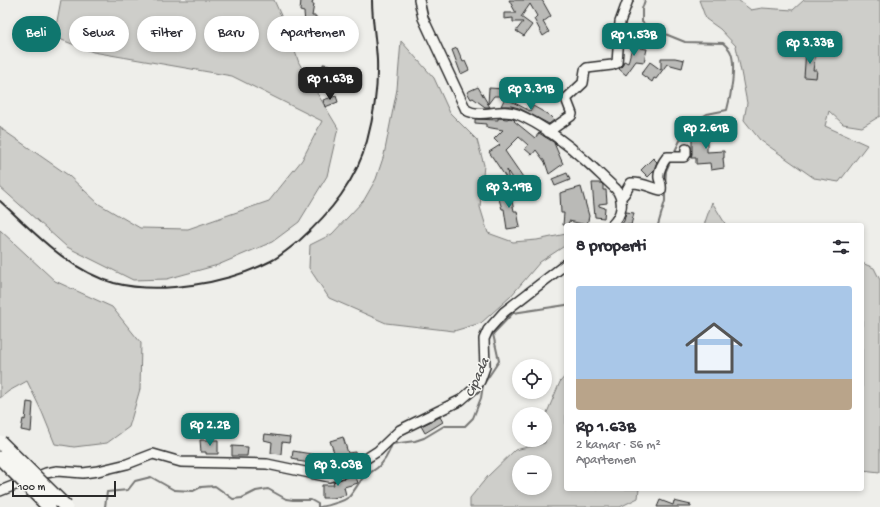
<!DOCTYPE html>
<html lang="id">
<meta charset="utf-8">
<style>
:root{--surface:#fff;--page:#f7f7f7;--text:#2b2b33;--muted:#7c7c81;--accent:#0f766e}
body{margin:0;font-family:"Gochi Hand",sans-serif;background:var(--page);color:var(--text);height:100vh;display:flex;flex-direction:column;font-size:15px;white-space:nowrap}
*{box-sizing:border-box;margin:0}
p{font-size:13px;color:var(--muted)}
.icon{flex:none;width:22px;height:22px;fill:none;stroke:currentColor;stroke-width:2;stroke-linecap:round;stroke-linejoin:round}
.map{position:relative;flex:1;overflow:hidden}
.panel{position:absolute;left:564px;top:223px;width:300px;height:268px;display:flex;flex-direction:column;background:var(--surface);border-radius:4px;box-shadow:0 2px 6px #0003}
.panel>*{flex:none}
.top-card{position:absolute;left:12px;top:16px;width:380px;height:36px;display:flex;gap:8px}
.fabs{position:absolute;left:512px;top:359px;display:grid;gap:8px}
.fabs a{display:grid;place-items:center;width:40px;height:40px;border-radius:50%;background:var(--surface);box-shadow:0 2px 6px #0003;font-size:20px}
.scale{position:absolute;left:12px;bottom:10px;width:104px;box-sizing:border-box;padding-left:4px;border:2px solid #2b2b2b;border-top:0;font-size:11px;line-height:14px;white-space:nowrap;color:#2b2b2b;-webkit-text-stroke:3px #f6f6f2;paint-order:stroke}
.price{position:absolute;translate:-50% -34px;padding:0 9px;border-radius:8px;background:var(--accent);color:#fff;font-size:13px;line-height:26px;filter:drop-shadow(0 1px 2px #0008)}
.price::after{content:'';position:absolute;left:50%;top:24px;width:12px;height:9px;margin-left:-6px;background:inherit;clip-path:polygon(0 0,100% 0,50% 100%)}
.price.selected{background:#222;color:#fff}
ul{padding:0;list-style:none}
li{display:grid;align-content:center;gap:8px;height:212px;padding:0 12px}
li span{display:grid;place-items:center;height:124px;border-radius:4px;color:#555}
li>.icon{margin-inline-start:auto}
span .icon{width:72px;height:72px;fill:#fffc;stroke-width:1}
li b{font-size:17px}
h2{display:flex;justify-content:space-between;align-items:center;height:48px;padding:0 12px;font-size:17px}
.chip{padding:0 14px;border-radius:18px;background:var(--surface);box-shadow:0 2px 6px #0003;font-size:14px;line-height:36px}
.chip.selected{background:var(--accent);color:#fff}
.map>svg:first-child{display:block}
</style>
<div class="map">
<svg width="880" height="507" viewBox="0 0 880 507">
<rect width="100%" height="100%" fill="#eeeeea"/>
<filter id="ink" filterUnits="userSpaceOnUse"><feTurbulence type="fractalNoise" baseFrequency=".025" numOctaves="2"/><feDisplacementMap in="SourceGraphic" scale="8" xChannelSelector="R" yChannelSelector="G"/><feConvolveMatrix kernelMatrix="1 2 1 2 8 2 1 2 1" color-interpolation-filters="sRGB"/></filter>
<g filter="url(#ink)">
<path fill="#cececa" stroke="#7c7c7a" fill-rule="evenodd" d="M 61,0 L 274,0 L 287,29 L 299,63 L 338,128 L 327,176 L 299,222 L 272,242 L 218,265 L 167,279 L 133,280 L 67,247 L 0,187 L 0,126 L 3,130 L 68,175 L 99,204 L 140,228 L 188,229 L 269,201 L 302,160 L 322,121 L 232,76 L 93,52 L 54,37 Z
M 699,0 L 738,0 L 751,10 L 762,8 L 793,10 L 804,0 L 880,0 L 880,116 L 862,127 L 843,124 L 829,111 L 825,126 L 867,145 L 839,182 L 814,178 L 760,140 L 744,120 L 747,103 L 736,46 L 720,29 L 706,19 Z
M 401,41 L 434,78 L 450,113 L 477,140 L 484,165 L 480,207 L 488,233 L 513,242 L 537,240 L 566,234 L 566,245 L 540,262 L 510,297 L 481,323 L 454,331 L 386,323 L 329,298 L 309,268 L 310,245 L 332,234 L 364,200 L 376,179 L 384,155 L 397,89 Z
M 712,202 L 726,225 L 704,225 Z
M 0,230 L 55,281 L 112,307 L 141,343 L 140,389 L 129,427 L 107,443 L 74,447 L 55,444 L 42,412 L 27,381 L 9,391 L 0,398 Z
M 862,263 L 874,268 L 880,280 L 880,472 L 862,470 Z
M 566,375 L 566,489 L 639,489 L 638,498 L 620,507 L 470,507 L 470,498 L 488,476 L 515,450 L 545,443 L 546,415 L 560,382 ZM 519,462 L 545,462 L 545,488 L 519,488 Z"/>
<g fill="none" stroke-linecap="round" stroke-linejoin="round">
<path stroke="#757573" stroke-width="2" d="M 645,0 L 642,9 L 642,22 L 648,27 L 685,42 L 723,43 C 726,46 730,49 731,53 C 736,66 731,96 727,110 L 707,114 L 687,126 L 674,153
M 665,186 L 666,171 L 671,159
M 658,225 L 665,201 L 665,190
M 105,507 L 107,492 L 128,490 L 135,481 L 151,477 L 174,490 L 193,491 L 201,487 L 215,486 L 233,499 L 242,498 L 256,491 L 268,489 L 286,499 L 293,500 L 311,500 L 318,504 L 318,507
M 320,507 C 330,505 341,503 349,497 C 353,493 358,484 362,479 C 367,474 372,472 377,468 C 385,462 389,453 392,444 L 415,441 L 424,438 L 444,426 L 465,426 L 473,418 L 481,398 L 483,385 L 499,361 L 493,334 L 513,313 L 566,305"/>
</g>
<path fill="#babab7" stroke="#2b2b2b" d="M 301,0 L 313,0 L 312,4 L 314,4 L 312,16 L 316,16 L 316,23 L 312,23 L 313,34 L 306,35 L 304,12 L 300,11 Z
M 509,0 L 542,0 L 551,16 L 543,22 L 549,32 L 543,36 L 534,19 L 537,16 L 530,4 L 521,17 L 532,25 L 524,36 L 516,31 L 523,22 L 513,22 L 513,18 L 504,19 L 504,13 L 516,13 Z
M 634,39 L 641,41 L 640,48 L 647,49 L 644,62 L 636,61 L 626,75 L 619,69 L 622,66 L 624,61 L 628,63 Z
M 457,48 L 463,62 L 465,61 L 469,70 L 461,74 L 452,50 Z
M 806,50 L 816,52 L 813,70 L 817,70 L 816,78 L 804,77 Z
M 661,58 L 675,58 L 684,60 L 682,68 L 667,64 L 656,79 L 654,78 L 652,82 L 641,74 L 650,62 L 661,70 Z
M 323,64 L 329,65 L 331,79 L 323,80 Z
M 478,87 L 488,104 L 489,88 L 505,89 L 505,96 L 494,96 L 488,104 L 490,107 L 485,107 L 473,98 L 471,99 L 467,92 Z
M 336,96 L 338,102 L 325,107 L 323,100 Z
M 505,98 L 530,111 L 533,106 L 549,115 L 554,120 L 549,124 L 519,108 L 511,106 L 501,106 Z
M 498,118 L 507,119 L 510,118 L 515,120 L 514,121 L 535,138 L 539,133 L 550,140 L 558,145 L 557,146 L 554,143 L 563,164 L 549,174 L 545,162 L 536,150 L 532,155 L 525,149 L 528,145 L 519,137 L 505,151 L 525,180 L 533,179 L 535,187 L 525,189 L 520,192 L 507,170 L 509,182 L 489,152 L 500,145 L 494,139 L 503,130 L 486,127 L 486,124 L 475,123 L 475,119 L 498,120 Z
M 688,130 L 694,130 L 694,133 L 715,132 L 715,138 L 707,139 L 707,152 L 724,151 L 724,158 L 723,158 L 724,168 L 711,170 L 710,163 L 696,164 L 696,158 L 691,158 L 692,154 L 692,137 L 688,137 Z
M 653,158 L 657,162 L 653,172 L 648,177 L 641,170 Z
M 567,173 L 570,180 L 555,186 L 552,179 Z
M 592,183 L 601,183 L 603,185 L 603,190 L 606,190 L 607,203 L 599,204 L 599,206 L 605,208 L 604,218 L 595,217 Z
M 581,187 L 589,216 L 587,225 L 569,221 L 568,225 L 563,225 L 564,213 L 561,213 L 560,193 Z
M 510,189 L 511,201 L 512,201 L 514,211 L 517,211 L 520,227 L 507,229 L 504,209 L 502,209 L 499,199 L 498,190 Z
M 626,212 L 634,213 L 631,225 L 621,225 L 624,221 Z
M 27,402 L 33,403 L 31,432 L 21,430 L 23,419 L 25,420 Z
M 440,417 L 443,422 L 425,433 L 421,426 Z
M 265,434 L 290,437 L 289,443 L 282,442 L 281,454 L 271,453 L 272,442 L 264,440 Z
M 343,437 L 348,453 L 355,452 L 356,458 L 347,460 L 348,463 L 338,465 L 324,464 L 324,465 L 297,461 L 297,459 L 292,458 L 293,451 L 336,458 L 330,441 Z
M 200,440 L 218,440 L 218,454 L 206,454 L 206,452 L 201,452 Z
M 232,446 L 248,447 L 247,456 L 232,456 Z
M 355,474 L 358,483 L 344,487 L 346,495 L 333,498 L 322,498 L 322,485 L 334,485 L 333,482 Z
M 660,500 L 673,505 L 674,501 L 691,505 L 691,507 L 657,507 Z"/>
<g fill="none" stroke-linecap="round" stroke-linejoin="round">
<g stroke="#2b2b2b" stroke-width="12">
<path id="minor" d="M 419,0 L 423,18 L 466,110 C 482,119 500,107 517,114 C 541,124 568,144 587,162 C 597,171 606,180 616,189 C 625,201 622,215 612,225
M 548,132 L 571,116 L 572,114 L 567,101 L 567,98 L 583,83 L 585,70 L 587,68 L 612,65 L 617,63 L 620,22 L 628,0
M 621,197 C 626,194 627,188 631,183 C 642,182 651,188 661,190 C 662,185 660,182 659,178 C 658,171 663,162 667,157 L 684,157 L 686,154 L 686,149
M 0,491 L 46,473 L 57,471 L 83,473 L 98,471 L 127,464 L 153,454 L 181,462 L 267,464 L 329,477 L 345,472 L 378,451 L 400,430 L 461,400 L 476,387 L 480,381 L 485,367 L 484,339 L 488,330 L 504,312 L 566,264"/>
</g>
<use href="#minor" stroke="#f6f6f2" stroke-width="9"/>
<path stroke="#2b2b2b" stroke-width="2" d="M 0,201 C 34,232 68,270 114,283 C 161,295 228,283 271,261 C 281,256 291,247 300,240 C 331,212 356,181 367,141 C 374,115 378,87 377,60 C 376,40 372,20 372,0"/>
<g stroke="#2b2b2b" stroke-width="16" stroke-linecap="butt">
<path id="highway-bridge" d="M 0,442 L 66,507
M 0,458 L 49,507"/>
</g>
<use href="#highway-bridge" stroke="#f6f6f2" stroke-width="13"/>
</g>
</g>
<g text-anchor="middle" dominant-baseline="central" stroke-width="3" stroke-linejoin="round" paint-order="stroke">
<g font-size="14" font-style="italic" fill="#565655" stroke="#f6f6f2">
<text transform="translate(478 378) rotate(-66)">Cipada</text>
</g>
</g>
</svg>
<div class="fabs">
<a><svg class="icon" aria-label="locate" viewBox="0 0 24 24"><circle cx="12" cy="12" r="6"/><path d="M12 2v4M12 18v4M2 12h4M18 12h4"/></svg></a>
<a>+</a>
<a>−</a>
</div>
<div class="scale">100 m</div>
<b class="price" style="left:634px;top:57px">Rp 1.53B</b>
<b class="price" style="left:810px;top:65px">Rp 3.33B</b>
<b class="price selected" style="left:330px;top:101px">Rp 1.63B</b>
<b class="price" style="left:531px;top:111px">Rp 3.31B</b>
<b class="price" style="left:706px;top:150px">Rp 2.61B</b>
<b class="price" style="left:509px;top:209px">Rp 3.19B</b>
<b class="price" style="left:210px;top:447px">Rp 2.2B</b>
<b class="price" style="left:338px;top:487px">Rp 3.03B</b>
<div class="top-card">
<a class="chip selected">Beli</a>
<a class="chip">Sewa</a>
<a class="chip">Filter</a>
<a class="chip">Baru</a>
<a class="chip">Apartemen</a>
</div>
<section class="panel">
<h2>8 properti<svg class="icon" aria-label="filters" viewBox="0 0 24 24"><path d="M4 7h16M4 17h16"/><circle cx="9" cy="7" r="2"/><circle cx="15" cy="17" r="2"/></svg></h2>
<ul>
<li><span style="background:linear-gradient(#a9c7e8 75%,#b9a48a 0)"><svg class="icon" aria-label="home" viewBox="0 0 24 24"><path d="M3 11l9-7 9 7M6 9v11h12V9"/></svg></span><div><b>Rp 1.63B</b><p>2 kamar · 56 m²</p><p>Apartemen</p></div></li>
</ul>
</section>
</div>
